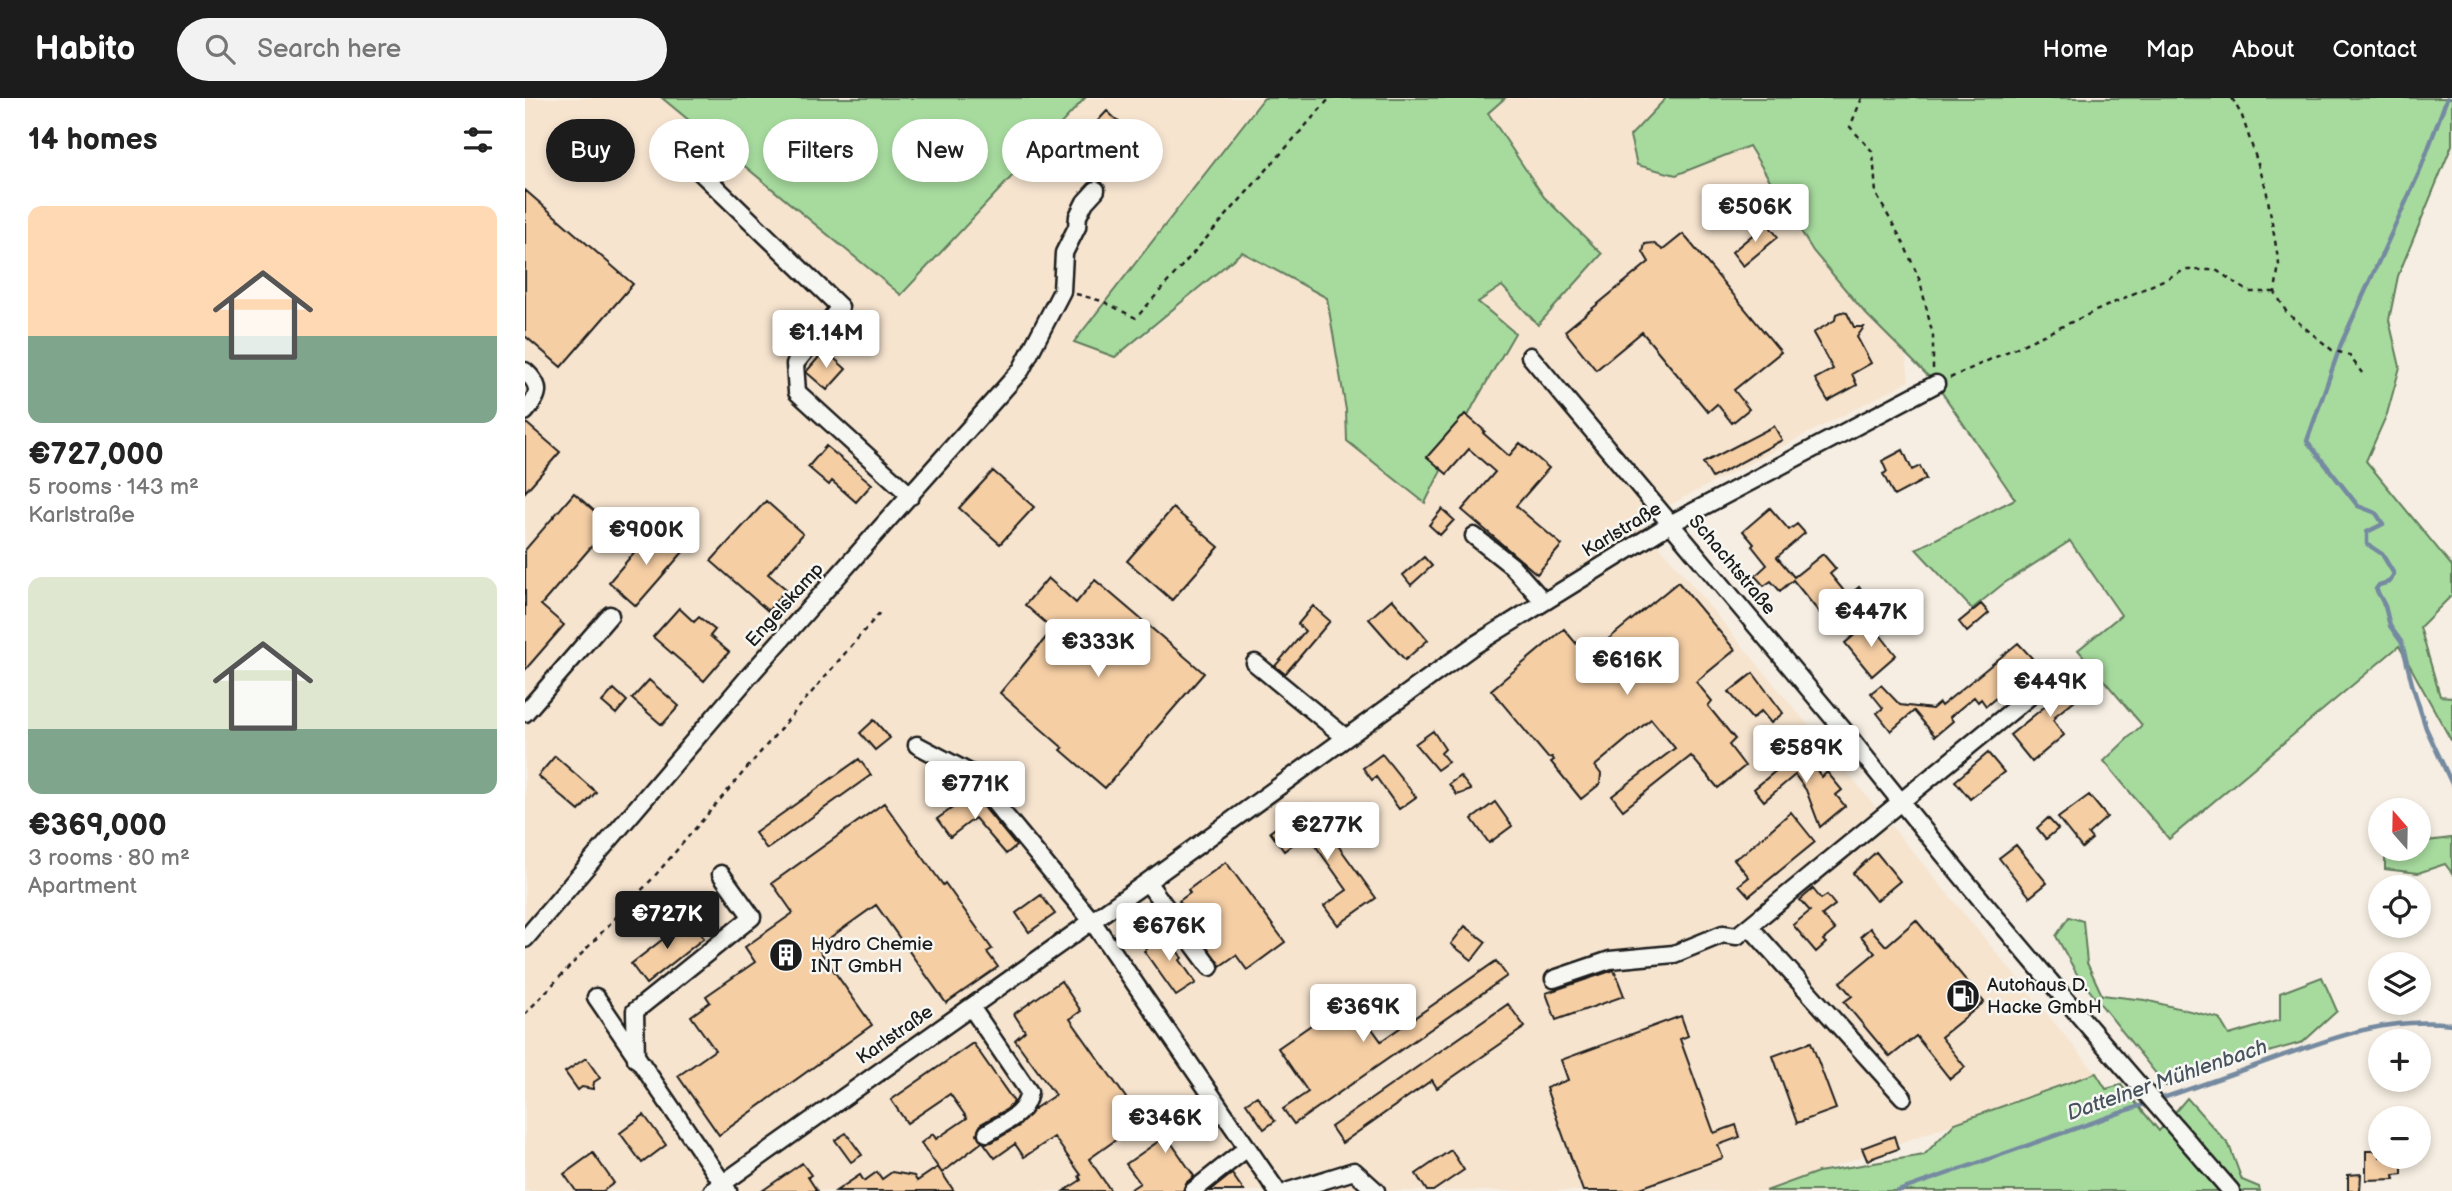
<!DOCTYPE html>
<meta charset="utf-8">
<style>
:root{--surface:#fff;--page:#f2f2f2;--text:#222;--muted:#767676;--accent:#1c1c1c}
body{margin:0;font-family:"Balsamiq Sans",sans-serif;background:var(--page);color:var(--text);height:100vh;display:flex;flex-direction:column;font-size:26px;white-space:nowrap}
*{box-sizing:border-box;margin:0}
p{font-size:23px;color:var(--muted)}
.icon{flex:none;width:38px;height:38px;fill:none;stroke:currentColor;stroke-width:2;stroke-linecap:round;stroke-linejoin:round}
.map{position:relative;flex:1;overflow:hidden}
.sheet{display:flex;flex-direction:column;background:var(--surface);width:525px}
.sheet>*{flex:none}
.hud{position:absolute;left:21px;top:21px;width:665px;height:63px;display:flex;gap:14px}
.needle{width:46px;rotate:340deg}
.tools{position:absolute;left:1843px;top:700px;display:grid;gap:14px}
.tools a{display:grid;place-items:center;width:63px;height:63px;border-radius:50%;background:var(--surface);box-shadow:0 4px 10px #0003;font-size:35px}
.price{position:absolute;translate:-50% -60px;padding:0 16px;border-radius:7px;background:#fff;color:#222;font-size:23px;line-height:46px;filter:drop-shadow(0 2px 4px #0008)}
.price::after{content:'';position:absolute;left:50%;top:42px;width:21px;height:16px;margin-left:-10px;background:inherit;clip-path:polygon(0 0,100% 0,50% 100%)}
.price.active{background:var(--accent);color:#fff}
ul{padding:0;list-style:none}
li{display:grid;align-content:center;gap:14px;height:371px;padding:0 28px}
li span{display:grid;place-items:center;height:217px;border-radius:14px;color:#555}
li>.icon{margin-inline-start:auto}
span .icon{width:126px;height:126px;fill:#fffc;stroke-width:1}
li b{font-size:30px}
h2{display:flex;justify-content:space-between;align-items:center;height:84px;padding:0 28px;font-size:30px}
.tag{padding:0 24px;border-radius:32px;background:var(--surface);box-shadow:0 4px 10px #0003;font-size:24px;line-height:63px}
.tag.active{background:var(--accent);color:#fff}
header{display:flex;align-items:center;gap:42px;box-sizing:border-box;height:98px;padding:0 35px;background:var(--accent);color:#fff}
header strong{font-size:33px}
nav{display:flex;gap:38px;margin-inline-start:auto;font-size:24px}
.search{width:490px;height:63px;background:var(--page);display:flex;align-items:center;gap:18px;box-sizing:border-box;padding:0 24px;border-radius:38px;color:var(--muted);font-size:26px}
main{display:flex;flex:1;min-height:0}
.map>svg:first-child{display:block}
</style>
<header>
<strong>Habito</strong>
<div class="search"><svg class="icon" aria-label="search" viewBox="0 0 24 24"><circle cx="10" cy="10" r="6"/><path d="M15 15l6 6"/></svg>Search here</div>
<nav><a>Home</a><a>Map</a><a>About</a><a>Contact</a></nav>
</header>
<main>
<section class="sheet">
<h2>14 homes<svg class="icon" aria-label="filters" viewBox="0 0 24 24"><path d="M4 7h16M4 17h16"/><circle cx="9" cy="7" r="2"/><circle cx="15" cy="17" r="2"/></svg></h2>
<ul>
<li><span style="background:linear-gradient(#ffd9b3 60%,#7fa58c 0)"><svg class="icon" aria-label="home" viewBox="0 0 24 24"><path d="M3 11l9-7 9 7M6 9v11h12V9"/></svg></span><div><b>€727,000</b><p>5 rooms · 143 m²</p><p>Karlstraße</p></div></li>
<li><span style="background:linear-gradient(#dfe7d0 70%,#7fa58c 0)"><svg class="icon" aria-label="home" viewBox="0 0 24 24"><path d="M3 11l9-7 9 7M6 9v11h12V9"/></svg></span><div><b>€369,000</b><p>3 rooms · 80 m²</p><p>Apartment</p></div></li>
</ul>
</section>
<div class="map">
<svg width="1927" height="1093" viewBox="0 0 1927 1093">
<rect width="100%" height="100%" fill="#f6eee2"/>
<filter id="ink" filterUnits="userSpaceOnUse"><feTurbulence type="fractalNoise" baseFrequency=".0143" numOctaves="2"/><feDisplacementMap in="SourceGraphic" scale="14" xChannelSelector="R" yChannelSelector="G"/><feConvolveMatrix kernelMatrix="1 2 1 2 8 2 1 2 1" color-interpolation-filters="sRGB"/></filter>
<g filter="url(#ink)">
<path fill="#f6e4cf" d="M 0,0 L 137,0 L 376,197 L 560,0 L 739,0 L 549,244 L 590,259 L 620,237 L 717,154 L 802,200 L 821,312 L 822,343 L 899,405 L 949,306 L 990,235 L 953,204 L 977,188 L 1076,156 L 1019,99 L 962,15 L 980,0 L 1141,0 L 1151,77 L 1223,48 L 1288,153 L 1340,215 L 1381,257 L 1384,283 L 1114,423 L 1571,975 L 1241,1093 L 0,1093 Z"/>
<path fill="#a7db9e" stroke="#627c5d" stroke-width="2" d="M 137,0 L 560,0 L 376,197 Z
M 739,0 L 980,0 L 963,15 L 1019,99 L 1077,156 L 1013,227 L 977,188 L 953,204 L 990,235 L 949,306 L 900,405 L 822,343 L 821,312 L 802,200 L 717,154 L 590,259 L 549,244 Z
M 1141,0 L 1927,0 L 1927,47 L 1873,178 L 1864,222 L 1875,269 L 1862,316 L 1841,363 L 1927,468 L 1927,497 L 1895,529 L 1915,598 L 1927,599 L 1927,644 L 1874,548 L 1644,741 L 1579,663 L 1617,627 L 1553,552 L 1596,517 L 1545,443 L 1478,486 L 1447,511 L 1391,451 L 1490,401 L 1411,286 L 1340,215 L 1288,153 L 1224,48 L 1151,77 L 1112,67 L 1105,38 Z
M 1927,740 L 1927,775 L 1920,766 L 1893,775 L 1860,771 L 1860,751 L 1894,751 L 1894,744 Z
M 1544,819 L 1558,823 L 1562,865 L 1577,897 L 1620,902 L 1694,920 L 1704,937 L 1755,922 L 1755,895 L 1797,879 L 1812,913 L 1778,944 L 1672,975 L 1641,988 L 1553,878 L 1531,838 Z
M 1571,975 L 1581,991 L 1596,987 L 1634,1033 L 1662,1000 L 1704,1047 L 1717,1082 L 1734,1089 L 1735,1093 L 1241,1093 L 1293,1074 L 1399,1057 L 1430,1025 Z"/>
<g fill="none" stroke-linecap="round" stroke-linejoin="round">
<path stroke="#758aa0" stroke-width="4.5" d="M 1922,0 L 1894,75 L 1816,246 L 1782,343 L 1833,408 L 1851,415 L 1858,426 L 1842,434 L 1842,446 L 1857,456 L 1869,476 L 1864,484 L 1854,487 L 1851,491 L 1860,508 L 1865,528 L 1877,545 L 1887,586 L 1901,630 L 1927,686
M 1632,1002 C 1673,988 1713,974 1754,959 C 1814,938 1862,919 1927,926
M 1373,1093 L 1623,1005"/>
</g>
<path fill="#f5cea4" stroke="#1c1c1c" stroke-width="2" d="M 582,13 L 608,37 L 570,78 L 544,54 Z
M 0,92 L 108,186 L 36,269 L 0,238 Z
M 1242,125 L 1253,139 L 1218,168 L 1207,154 Z
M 1158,136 L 1256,254 L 1209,292 L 1224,311 L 1207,325 L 1192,306 L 1183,314 L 1117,234 L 1071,272 L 1040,233 L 1124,164 L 1118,154 L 1120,146 L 1128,145 L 1138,152 Z
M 1316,214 L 1322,215 L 1329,229 L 1339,229 L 1332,239 L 1346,265 L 1327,276 L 1332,287 L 1303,303 L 1290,281 L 1308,271 L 1288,235 L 1310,222 L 1311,216 Z
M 300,252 L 321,271 L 302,292 L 281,274 Z
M 940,316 L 960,333 L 958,335 L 984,358 L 995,345 L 1024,370 L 991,408 L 1037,447 L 1012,476 L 937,412 L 970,374 L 944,351 L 922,376 L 902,359 Z
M 0,324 L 35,354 L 0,394 Z
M 1249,328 L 1257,342 L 1187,380 L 1178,365 Z
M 301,348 L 347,386 L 331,404 L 307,383 L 304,387 L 283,369 Z
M 1378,352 L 1387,372 L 1395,368 L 1401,381 L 1369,398 L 1358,376 L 1362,374 L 1357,363 Z
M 468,373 L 509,409 L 475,446 L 434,410 Z
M 49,395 L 85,427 L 16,507 L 39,527 L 0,572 L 0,452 Z
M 241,403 L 278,436 L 243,476 L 261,491 L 243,513 L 186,463 Z
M 648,410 L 694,449 L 647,502 L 602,463 Z
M 1245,410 L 1264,432 L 1272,426 L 1280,435 L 1252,459 L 1269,479 L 1298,456 L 1311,471 L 1305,476 L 1323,498 L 1334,489 L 1343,501 L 1329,513 L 1320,502 L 1298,519 L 1268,482 L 1255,493 L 1246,483 L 1239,488 L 1230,478 L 1242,467 L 1227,448 L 1229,446 L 1218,433 Z
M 917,411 L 929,422 L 915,437 L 904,427 Z
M 130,430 L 158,454 L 111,508 L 84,484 Z
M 899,459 L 907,468 L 886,487 L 878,477 Z
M 523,480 L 551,505 L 570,482 L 679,575 L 580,690 L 536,652 L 538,650 L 475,595 L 528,531 L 500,507 Z
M 1153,484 L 1210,552 L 1171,584 L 1187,603 L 1183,608 L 1210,641 L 1204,647 L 1220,668 L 1193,690 L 1166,658 L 1098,712 L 1087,698 L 1150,650 L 1126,621 L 1070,668 L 1076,676 L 1075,686 L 1056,701 L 1026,664 L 1029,662 L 1027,659 L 1023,660 L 966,592 L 1039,531 L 1059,555 L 1067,549 L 1070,552 Z
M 867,501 L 903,542 L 880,562 L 844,521 Z
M 1456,506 L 1464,515 L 1442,534 L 1434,524 Z
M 788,508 L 805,523 L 760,576 L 750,568 L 780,533 L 773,526 Z
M 154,510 L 169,524 L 174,519 L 190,532 L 185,538 L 204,554 L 179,583 L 128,539 Z
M 1345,524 L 1371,557 L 1347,578 L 1320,545 Z
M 1493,545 L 1507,560 L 1504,562 L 1509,569 L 1461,608 L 1456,601 L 1453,604 L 1449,599 L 1425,619 L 1428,623 L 1410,638 L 1389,613 L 1366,633 L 1352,615 L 1358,610 L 1346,595 L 1356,587 L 1375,607 L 1407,611 L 1414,605 L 1416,608 Z
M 1567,570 L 1576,581 L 1530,618 L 1531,619 L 1528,622 L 1539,637 L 1507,664 L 1485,637 Z
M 1228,575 L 1258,615 L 1246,625 L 1236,613 L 1227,621 L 1204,594 Z
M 124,582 L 154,608 L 137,627 L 107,601 Z
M 89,591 L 102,603 L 91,616 L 77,604 Z
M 349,622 L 365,640 L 350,652 L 335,635 Z
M 908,633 L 920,651 L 916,655 L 923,664 L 912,672 L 890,646 Z
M 1270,647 L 1297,679 L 1302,674 L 1317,692 L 1311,697 L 1320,708 L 1295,729 L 1281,692 L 1270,677 L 1239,703 L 1229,691 L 1265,661 L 1260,656 Z
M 1463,655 L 1479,674 L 1445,701 L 1430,683 Z
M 857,656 L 891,699 L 874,711 L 851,679 L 847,682 L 838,670 Z
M 30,658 L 71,694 L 54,713 L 13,678 Z
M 334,661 L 346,677 L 242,751 L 230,735 Z
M 935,678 L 946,692 L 932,697 L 924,686 Z
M 446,693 L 491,748 L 481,756 L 450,720 L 425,739 L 412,721 L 440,701 L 439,699 Z
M 1564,697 L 1582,719 L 1563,736 L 1567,741 L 1557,750 L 1533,720 Z
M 970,704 L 987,728 L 964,745 L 947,721 Z
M 359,705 L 418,787 L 420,785 L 467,851 L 462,854 L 473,869 L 421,905 L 351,807 L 292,849 L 347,927 L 194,1037 L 153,978 L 190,952 L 166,918 L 185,904 L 181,898 L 230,864 L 220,849 L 268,815 L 247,785 Z
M 783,706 L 851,800 L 813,827 L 799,808 L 822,792 L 782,736 L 759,753 L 745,734 Z
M 1266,714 L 1290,744 L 1224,798 L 1214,787 L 1224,779 L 1209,761 L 1219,755 Z
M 1523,720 L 1533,731 L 1521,741 L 1512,730 Z
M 1491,747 L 1522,785 L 1505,799 L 1474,760 Z
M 1351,754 L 1375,783 L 1351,803 L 1328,775 Z
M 701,764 L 760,844 L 722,872 L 711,857 L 695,868 L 670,831 L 673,828 L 654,803 L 665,795 L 663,792 Z
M 1288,791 L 1296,801 L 1302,797 L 1310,807 L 1297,817 L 1310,832 L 1298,842 L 1301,845 L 1291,854 L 1268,827 L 1285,813 L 1275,802 Z
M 516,797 L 530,816 L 504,834 L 491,815 Z
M 164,821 L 179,840 L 121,886 L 106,866 Z
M 1391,822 L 1459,904 L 1416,939 L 1440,969 L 1425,981 L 1391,938 L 1365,959 L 1319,904 L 1327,898 L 1315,884 L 1350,855 L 1336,838 L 1345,830 L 1361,848 Z
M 940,828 L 961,844 L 947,862 L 926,846 Z
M 638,832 L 657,860 L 655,862 L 671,885 L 651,898 L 619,853 L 622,851 L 618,846 Z
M 971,863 L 982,878 L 769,1026 L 758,1011 L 783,994 L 753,950 L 825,900 L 856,943 Z
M 1089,872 L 1099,898 L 1031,922 L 1021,895 Z
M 536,883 L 556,913 L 545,921 L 606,1007 L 594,1015 L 606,1031 L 564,1061 L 586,1093 L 539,1093 L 556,1082 L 554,1078 L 556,1077 L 529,1039 L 499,1059 L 490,1046 L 470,1060 L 459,1045 L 467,1044 L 494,1028 L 509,1011 L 530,997 L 490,942 L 500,933 L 489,916 Z
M 983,906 L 1000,929 L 912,990 L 907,982 L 817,1045 L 806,1029 Z
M 1156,918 L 1163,938 L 1155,941 L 1189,1035 L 1211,1027 L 1215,1039 L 1193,1047 L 1198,1060 L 1107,1093 L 1058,1093 L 1021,990 L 1043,982 L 1036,962 Z
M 1286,944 L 1311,1011 L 1272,1025 L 1248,958 Z
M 448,945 L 489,1004 L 482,1011 L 456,1026 L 452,1036 L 457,1044 L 417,1075 L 396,1045 L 408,1036 L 411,1041 L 442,1020 L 425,996 L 382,1025 L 366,1002 Z
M 61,960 L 75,980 L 69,984 L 68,991 L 57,989 L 53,992 L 40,974 Z
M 732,998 L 750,1023 L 739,1031 L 721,1005 Z
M 657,1003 L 661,1009 L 664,1007 L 674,1022 L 645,1043 L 669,1078 L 661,1085 L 658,1093 L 603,1093 L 615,1085 L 601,1066 L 641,1038 L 635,1030 L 634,1018 Z
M 119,1017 L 141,1047 L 117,1065 L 95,1035 Z
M 321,1035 L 337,1057 L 326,1064 L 310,1042 Z
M 1369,1038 L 1373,1051 L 1342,1062 L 1337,1050 Z
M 926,1052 L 939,1072 L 908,1093 L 902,1093 L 891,1076 Z
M 1841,1053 L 1855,1053 L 1855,1059 L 1877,1059 L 1877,1076 L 1869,1077 L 1870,1081 L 1841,1082 Z
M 68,1055 L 89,1085 L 78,1093 L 51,1093 L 39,1076 Z
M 277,1065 L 286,1077 L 283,1079 L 292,1093 L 237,1093 Z
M 413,1069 L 429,1093 L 311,1093 L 335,1077 L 339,1083 L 352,1074 L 357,1081 L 367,1074 L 389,1078 L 392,1083 Z
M 707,1076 L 719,1093 L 685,1093 L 704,1078 Z
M 1836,1076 L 1835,1093 L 1823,1093 L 1823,1077 Z"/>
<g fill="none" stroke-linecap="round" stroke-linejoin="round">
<g stroke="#1c1c1c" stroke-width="21">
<path id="minor" d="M 142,42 L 315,209 L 270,266 L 272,294 L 386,398
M 1005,258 L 1325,640 C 1447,795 1577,945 1706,1093
M 0,273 C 18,289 14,297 0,314
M 949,438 L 987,468 L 1019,504
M 730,565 L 821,640
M 0,615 L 85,517
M 392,647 L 445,675 L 567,823 L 752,1093
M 622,784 L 685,869
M 1224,828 L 1378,999
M 0,841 L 225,577 L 496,272 L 537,193 L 539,155 L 552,129 L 553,118 L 560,104 L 571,92
M 1029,881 L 1085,862 L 1149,856 L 1198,836 L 1212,838 L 1533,575
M 71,899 L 203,1093
M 446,909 L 504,994 C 500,1018 481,1023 462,1035
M 111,961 L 110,913 L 227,819 L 196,776
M 187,1093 L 622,784 L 948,548 L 1145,426 L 1411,286
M 668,1093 L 722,1050
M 764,1093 L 829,1073 L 851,1093"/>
</g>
<path stroke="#1c1c1c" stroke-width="2.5" stroke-dasharray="5 5" stroke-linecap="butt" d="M 1337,0 L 1325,29 L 1348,54 L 1351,96 L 1379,146 L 1395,183 L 1408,238 L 1408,271
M 1707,0 L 1717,18 L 1741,90 L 1754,166 L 1750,194 L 1762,215 L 1807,252 L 1824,257 L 1837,275
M 551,196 L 577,203 L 611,220 L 805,0
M 1425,280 L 1660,172 L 1691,172 L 1724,194 L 1750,194
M 0,916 L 128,780 L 357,512"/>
<use href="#minor" stroke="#f6f6f2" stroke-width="16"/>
</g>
</g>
<defs>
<g id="building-disc" transform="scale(1.75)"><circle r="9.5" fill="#1c1c1c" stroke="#f6f6f2"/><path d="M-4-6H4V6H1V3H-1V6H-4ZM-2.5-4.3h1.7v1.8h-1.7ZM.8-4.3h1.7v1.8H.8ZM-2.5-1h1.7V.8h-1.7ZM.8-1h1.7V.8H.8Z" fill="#fff"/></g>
<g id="fuel-disc" transform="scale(1.75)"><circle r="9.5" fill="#1c1c1c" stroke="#f6f6f2"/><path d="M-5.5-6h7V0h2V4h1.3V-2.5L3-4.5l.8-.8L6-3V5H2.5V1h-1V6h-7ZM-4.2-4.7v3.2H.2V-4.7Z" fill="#fff"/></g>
</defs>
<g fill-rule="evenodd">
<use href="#building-disc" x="261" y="857"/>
<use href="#fuel-disc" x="1438" y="898"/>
</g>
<g text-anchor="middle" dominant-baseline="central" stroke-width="5" stroke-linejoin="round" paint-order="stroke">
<g font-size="19" fill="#1c1c1c" stroke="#f6f6f2">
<text transform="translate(1097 432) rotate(-31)">Karlstraße</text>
<text transform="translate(1207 467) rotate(50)">Schachtstraße</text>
<text transform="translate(260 507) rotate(-48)">Engelskamp</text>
<text transform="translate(370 937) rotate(-35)">Karlstraße</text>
</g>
<g font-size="19" fill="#1c1c1c" stroke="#f6f6f2" text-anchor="start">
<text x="286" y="846">Hydro Chemie<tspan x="286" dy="22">INT GmbH</tspan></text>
<text x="1462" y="887">Autohaus D.<tspan x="1462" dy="22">Hacke GmbH</tspan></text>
</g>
<g font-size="21" font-style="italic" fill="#48535e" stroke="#f6f6f2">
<text transform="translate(1642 982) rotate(-19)">Dattelner Mühlenbach</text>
</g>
</g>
</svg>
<div class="tools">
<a><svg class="needle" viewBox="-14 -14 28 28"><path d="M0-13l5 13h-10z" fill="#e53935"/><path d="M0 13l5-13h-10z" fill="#767676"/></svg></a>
<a><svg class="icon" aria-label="locate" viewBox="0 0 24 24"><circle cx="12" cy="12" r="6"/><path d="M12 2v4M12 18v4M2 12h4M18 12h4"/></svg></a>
<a><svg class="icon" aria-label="layers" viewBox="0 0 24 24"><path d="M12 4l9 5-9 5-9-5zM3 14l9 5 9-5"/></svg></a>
<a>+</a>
<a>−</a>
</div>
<b class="price" style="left:1230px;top:146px">€506K</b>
<b class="price" style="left:301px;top:272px">€1.14M</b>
<b class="price" style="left:121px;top:469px">€900K</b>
<b class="price" style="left:1346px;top:551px">€447K</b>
<b class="price" style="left:573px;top:581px">€333K</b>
<b class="price" style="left:1102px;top:599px">€616K</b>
<b class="price" style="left:1525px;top:621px">€449K</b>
<b class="price" style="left:1281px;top:687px">€589K</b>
<b class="price" style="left:450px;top:723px">€771K</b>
<b class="price" style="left:802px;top:764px">€277K</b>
<b class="price active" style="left:142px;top:853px">€727K</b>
<b class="price" style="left:644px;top:865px">€676K</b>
<b class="price" style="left:838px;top:946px">€369K</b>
<b class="price" style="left:640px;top:1057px">€346K</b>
<div class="hud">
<a class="tag active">Buy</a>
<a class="tag">Rent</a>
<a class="tag">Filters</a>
<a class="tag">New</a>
<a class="tag">Apartment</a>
</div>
</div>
</main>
